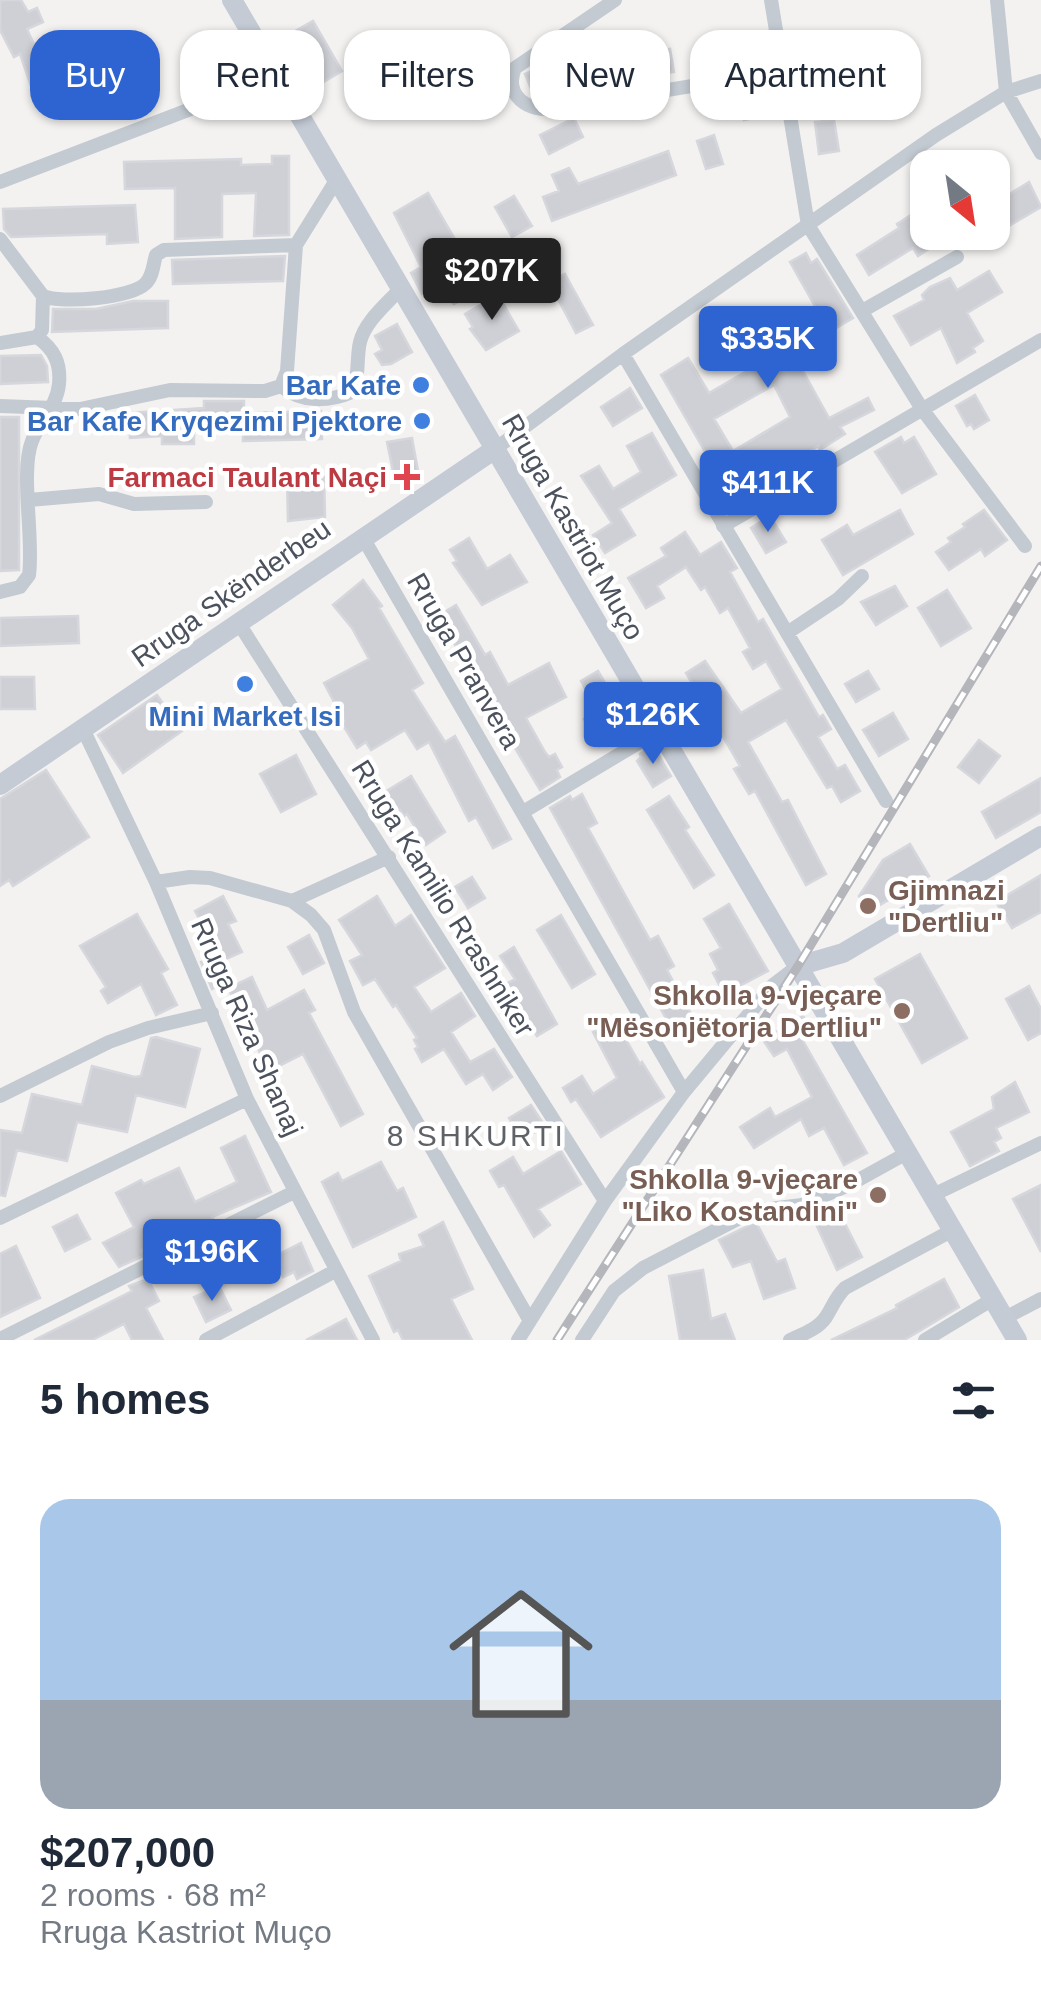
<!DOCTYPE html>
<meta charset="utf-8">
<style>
:root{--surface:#fff;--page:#f2f2f3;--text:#1f2937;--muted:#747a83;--accent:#2d64d2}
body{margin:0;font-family:Helvetica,sans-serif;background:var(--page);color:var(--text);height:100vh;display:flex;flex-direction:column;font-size:38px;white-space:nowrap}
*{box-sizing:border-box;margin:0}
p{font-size:32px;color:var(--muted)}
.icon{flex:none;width:55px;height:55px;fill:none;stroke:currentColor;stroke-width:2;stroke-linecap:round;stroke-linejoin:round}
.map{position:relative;height:1340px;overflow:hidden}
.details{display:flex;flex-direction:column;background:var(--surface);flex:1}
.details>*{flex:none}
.hud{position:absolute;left:30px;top:30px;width:982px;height:90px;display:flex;gap:20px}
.needle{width:65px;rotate:150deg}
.controls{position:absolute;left:910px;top:150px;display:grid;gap:20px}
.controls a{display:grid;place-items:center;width:100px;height:100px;border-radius:20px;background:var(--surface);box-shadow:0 2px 8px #0004;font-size:50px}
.price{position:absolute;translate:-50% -85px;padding:0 22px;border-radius:10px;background:var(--accent);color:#fff;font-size:32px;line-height:65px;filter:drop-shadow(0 2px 5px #0008)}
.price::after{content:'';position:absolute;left:50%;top:60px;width:30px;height:22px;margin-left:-15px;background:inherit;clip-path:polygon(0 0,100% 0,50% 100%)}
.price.active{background:#222;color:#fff}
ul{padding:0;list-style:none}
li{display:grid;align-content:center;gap:20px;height:530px;padding:0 40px}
li span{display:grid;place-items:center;height:310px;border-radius:30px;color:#555}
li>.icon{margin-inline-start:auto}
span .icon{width:180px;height:180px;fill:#fffc;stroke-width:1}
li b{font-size:42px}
h2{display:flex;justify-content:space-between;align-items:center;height:120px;padding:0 40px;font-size:42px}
.pill{padding:0 35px;border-radius:30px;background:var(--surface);box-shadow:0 2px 8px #0004;font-size:35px;line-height:90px}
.pill.active{background:var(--accent);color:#fff}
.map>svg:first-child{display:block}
</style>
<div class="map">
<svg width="1041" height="1340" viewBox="0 0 1041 1340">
<rect width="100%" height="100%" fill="#f3f2f1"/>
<path fill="#cfd0d5" stroke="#d6d7dc" stroke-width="2.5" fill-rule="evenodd" d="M 0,0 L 21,0 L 28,12 L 37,8 L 43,22 L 27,29 L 40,57 L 46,55 L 53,75 L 46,78 L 49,83 L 32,89 L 20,54 L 14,57 L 0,30 Z
M 313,21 L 342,71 L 320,84 L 290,34 Z
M 757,37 L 761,58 L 748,60 L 750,66 L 733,68 L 728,42 Z
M 392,40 L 394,47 L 398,46 L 404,62 L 399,64 L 402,71 L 378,79 L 368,48 Z
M 625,46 L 625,51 L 642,48 L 642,53 L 670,49 L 674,72 L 617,81 L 616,77 L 587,82 L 582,53 Z
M 554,62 L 563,88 L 539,98 L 534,96 L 525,74 Z
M 754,86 L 755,91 L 760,90 L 764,116 L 744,120 L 743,113 L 732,115 L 729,95 L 738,93 L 737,89 Z
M 574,118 L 583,137 L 549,154 L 540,135 Z
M 834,120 L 839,151 L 819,154 L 815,122 Z
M 714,135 L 723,164 L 706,169 L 697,141 Z
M 668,151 L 676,175 L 552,221 L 543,197 L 559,191 L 552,175 L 569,168 L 578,184 Z
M 272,156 L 289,156 L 289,235 L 254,236 L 256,193 L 222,194 L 222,237 L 175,239 L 175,188 L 125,189 L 124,162 L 241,159 L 241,165 L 272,164 Z
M 1029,182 L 1041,207 L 992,236 L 992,205 Z
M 428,193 L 456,241 L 436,253 L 451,280 L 458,276 L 469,296 L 454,304 L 435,287 L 422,294 L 411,273 L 421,267 L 394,213 Z
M 514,196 L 532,226 L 512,237 L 495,207 Z
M 135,205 L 138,242 L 107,244 L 107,234 L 11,237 L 4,229 L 3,209 Z
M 914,213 L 933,246 L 918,256 L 913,248 L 869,275 L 857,255 L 899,228 L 897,224 Z
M 806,253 L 811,263 L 817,259 L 853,318 L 793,353 L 829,418 L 868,398 L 874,410 L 840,427 L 845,434 L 820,450 L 818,446 L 764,480 L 755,465 L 723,483 L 661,375 L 688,358 L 709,393 L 752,368 L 747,360 L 754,356 L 735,325 L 762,309 L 776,333 L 817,310 L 790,262 ZM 774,385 L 790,417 L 733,451 L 714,419 Z
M 285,256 L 283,281 L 173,284 L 172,260 Z
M 989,271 L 1002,292 L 967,313 L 983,341 L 973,348 L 975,352 L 957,363 L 941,328 L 911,345 L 894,316 L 924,300 L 922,295 L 930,287 L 950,278 L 957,290 Z
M 565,274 L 593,325 L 576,333 L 549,282 Z
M 498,295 L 519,331 L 486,350 L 470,329 L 473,327 L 465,314 Z
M 133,301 L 168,301 L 168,328 L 52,332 L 53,309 L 96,309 Z
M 397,324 L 412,352 L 391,364 L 382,365 L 375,354 L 382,350 L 375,336 Z
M 41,355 L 47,366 L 48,382 L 0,384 L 0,356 Z
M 630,388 L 642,408 L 613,426 L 601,407 Z
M 975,395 L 989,420 L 974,429 L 971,424 L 967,426 L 956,406 Z
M 204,401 L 244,401 L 244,413 L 321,411 L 322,439 L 243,441 L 243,428 L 194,430 L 194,444 L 162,444 L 162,436 L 130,438 L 129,413 L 204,408 Z
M 0,417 L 19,417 L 19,570 L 0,571 Z
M 652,433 L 676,475 L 619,509 L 635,535 L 605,553 L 593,535 L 612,523 L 581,476 L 599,466 L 613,489 L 641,472 L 627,446 Z
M 901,437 L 904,443 L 914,437 L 936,474 L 902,493 L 875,452 Z
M 412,438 L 418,471 L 394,476 L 387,442 Z
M 324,477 L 325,517 L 288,521 L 287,478 Z
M 900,510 L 913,534 L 843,575 L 822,540 L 847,525 L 853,535 Z
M 984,510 L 1007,540 L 985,556 L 981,549 L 949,570 L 936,552 L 951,542 L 948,538 L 965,527 L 963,524 Z
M 770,516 L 786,542 L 766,553 L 751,528 Z
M 685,532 L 700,555 L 721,542 L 737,568 L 730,572 L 758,622 L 763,619 L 819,717 L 823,715 L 831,729 L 818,737 L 837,769 L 845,765 L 860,791 L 841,802 L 832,786 L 827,788 L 786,720 L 748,742 L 782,802 L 788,800 L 826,874 L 806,885 L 755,791 L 749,794 L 734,769 L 740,766 L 686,673 L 705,661 L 741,713 L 782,689 L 766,661 L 753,669 L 743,652 L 750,648 L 728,608 L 720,613 L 705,587 L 701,590 L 686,567 L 657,586 L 664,598 L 646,608 L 628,578 L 666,556 L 661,548 Z
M 469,538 L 487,569 L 510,555 L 527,582 L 482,605 L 453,563 L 457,561 L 450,550 Z
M 363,580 L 382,606 L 379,608 L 423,683 L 412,690 L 445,742 L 455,736 L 511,839 L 493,848 L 476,817 L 469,821 L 429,742 L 417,749 L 405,730 L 371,750 L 366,742 L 357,748 L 341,722 L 344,721 L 324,683 L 369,659 L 352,628 L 333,605 Z
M 895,586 L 907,606 L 876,625 L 861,602 Z
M 947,590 L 971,628 L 941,646 L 918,608 Z
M 456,605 L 485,655 L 490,652 L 508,685 L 549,663 L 566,697 L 526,718 L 545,752 L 549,757 L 555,754 L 562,767 L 557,770 L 560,777 L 540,790 L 512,743 L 509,745 L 484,706 L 463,667 L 467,665 L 438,616 Z
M 78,616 L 79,643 L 0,646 L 0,618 Z
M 598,671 L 611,693 L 608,695 L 628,729 L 600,746 L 584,719 L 597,711 L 581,681 Z
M 868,671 L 879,689 L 856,702 L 845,684 Z
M 0,677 L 34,677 L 35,709 L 0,709 Z
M 157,695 L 182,731 L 123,773 L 98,735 Z
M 893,713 L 908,739 L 879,756 L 863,730 Z
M 979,740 L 1000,756 L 979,783 L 958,767 Z
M 653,746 L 671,776 L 653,787 L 637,761 L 641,757 L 640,754 Z
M 296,755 L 316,794 L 281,812 L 260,774 Z
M 46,770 L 89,837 L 13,886 L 9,880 L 0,886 L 0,799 Z
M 411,776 L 445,832 L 426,845 L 407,814 L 404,816 L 400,810 L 397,812 L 385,792 Z
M 1041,778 L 1041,812 L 996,838 L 982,812 Z
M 582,794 L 597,823 L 588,828 L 650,940 L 658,936 L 674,966 L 667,970 L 695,1021 L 674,1033 L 550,808 L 570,796 L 572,800 Z
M 669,796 L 689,827 L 685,830 L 714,875 L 694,888 L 647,810 Z
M 910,844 L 929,876 L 868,912 L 859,896 L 883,860 Z
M 1041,875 L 1041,912 L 1012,928 L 996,902 Z
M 472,877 L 485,898 L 468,908 L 455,887 Z
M 223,896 L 236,921 L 228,924 L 242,952 L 222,961 L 195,911 Z
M 377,896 L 395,926 L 411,915 L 445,968 L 414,987 L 431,1012 L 461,993 L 475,1016 L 451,1032 L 470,1062 L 494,1049 L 512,1077 L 493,1090 L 483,1074 L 466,1084 L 444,1049 L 422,1062 L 415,1049 L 418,1047 L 414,1040 L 417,1038 L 396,1005 L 393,1007 L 375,979 L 363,985 L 350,961 L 362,955 L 339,920 Z
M 729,904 L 768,971 L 724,994 L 713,973 L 718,970 L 710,954 L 721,948 L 704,919 Z
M 137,914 L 168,969 L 161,973 L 177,1005 L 156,1015 L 141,984 L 108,1003 L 101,991 L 106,987 L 80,946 Z
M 561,915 L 595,974 L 572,988 L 537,930 Z
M 309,935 L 324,963 L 303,974 L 288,947 Z
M 514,947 L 557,1024 L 537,1036 L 510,995 L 506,984 L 515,979 L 500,956 Z
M 216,954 L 229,981 L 212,989 L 201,962 Z
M 920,954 L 967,1038 L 922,1063 L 875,979 Z
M 252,977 L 267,1010 L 304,990 L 315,1010 L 309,1013 L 363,1114 L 341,1126 L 303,1054 L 269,1071 L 228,988 Z
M 1029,986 L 1041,1009 L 1041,1033 L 1028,1040 L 1006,999 Z
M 803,1016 L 813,1032 L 802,1039 L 867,1153 L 844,1165 L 824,1128 L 809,1136 L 801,1119 L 754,1148 L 740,1127 L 770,1108 L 775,1117 L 812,1097 L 787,1049 L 774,1056 L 763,1040 Z
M 616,1022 L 640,1064 L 642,1062 L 664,1097 L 601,1137 L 576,1099 L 571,1102 L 563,1088 L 582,1076 L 593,1094 L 617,1078 L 593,1032 Z
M 156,1037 L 200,1049 L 185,1107 L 136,1095 L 127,1132 L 77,1122 L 67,1161 L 17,1150 L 5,1196 L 0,1195 L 0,1130 L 22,1133 L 32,1094 L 82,1105 L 92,1066 L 135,1077 L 141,1076 L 151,1038 Z
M 1015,1082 L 1029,1112 L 996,1128 L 1001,1138 L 994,1142 L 999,1151 L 970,1166 L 951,1132 L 994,1109 L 992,1097 Z
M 531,1105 L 545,1126 L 522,1140 L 509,1118 Z
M 245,1136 L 271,1192 L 212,1217 L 214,1220 L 179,1238 L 176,1232 L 141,1250 L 143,1256 L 119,1267 L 103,1243 L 134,1227 L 116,1193 L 141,1180 L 144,1184 L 179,1168 L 195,1202 L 237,1182 L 221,1148 Z
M 561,1151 L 581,1184 L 538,1209 L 550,1225 L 534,1237 L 504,1185 L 499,1187 L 490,1171 L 513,1157 L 523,1174 Z
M 381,1162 L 397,1191 L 403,1188 L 416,1217 L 353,1247 L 322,1182 L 338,1173 L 342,1181 Z
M 1041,1185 L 1041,1252 L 1013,1199 Z
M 839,1212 L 862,1257 L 837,1270 L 816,1224 Z
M 77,1215 L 90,1239 L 65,1251 L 53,1227 Z
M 443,1222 L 473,1289 L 451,1299 L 472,1340 L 403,1340 L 398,1330 L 394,1332 L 369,1276 L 401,1261 L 399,1254 L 424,1246 L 419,1235 Z
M 756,1222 L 777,1262 L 785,1259 L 795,1288 L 764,1299 L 751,1261 L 733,1267 L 719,1240 Z
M 301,1243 L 313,1271 L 297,1279 L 294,1272 L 283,1277 L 273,1257 Z
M 16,1246 L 40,1298 L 0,1317 L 0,1254 Z
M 703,1270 L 711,1319 L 725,1314 L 735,1340 L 680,1340 L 669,1276 Z
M 148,1279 L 159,1301 L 146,1308 L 163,1340 L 132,1340 L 124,1324 L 92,1340 L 34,1340 L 132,1291 L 129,1286 Z
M 944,1279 L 959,1307 L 918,1332 L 904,1340 L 831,1340 L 897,1308 L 896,1305 Z
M 219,1286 L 231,1310 L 206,1322 L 194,1297 Z
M 346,1319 L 357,1340 L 306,1340 Z"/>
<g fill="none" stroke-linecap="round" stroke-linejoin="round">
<path stroke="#c3cad1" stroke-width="14" d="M 615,0 L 515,68 C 503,96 529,112 553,109 L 782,71
M 771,0 L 808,225 L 922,409 L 1025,546
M 1041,81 L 1006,92 L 1041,153
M 0,182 L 277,76
M 0,239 L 43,296 C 62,304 130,298 145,284 C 153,277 153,265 156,255 L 164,250 L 296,245
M 862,311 L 957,257
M 0,343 L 37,337 L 42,330 L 43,296
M 623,354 L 886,801
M 281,386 C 302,403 328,402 352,392 C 360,376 356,359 360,342 C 365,321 387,304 401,288
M 0,406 L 80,409 L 170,390 L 265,391 L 281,386 L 287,371 L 296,245 L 337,179
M 495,449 L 623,354 L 936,135 L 1006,92 L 997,0
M 29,500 L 99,494 L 134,504 L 206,502
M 723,526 L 1041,340
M 362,536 L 684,1092
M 0,592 L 20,587 L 29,575 C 34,539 20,471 32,441 C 39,421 57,407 59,384 C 61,363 54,349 37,337
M 238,622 L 605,1201
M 787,633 L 838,599 L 862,576
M 83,729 L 156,882 L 247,1099 L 373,1340
M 523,812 L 660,730
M 156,882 L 190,877 L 210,878 L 292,901 L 311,915 L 324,930 L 354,1012 L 530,1321
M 292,901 L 389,857
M 0,1096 L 109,1042 L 148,1028 L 212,1013
M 933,1195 L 1041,1143
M 0,1218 L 247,1099
M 1005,1318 L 1041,1299
M 0,1339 L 294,1192
M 206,1340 L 335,1271
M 518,1340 L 605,1201 L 684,1092 L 773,985 L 798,966
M 582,1340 L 614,1291 L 643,1268 L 753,1211 L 802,1205 L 851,1184 L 907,1153
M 790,1340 C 803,1334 818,1329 826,1317 C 833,1306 835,1298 845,1288 L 953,1230
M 925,1340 L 993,1299"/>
<path stroke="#c4cbd5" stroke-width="20" d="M 232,0 L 1017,1340
M 0,785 L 495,449
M 798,966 L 843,953 L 1041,836"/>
<g stroke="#b4b6bb" stroke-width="9">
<path id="rail" d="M 557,1340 L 798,966 L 1041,566"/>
</g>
<use href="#rail" stroke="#fff" stroke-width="5" stroke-dasharray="15" stroke-linecap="butt"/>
</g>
<g fill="#3f7fe0" stroke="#fff" stroke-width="4">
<circle cx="421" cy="385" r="10"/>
<circle cx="422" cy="421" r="10"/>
<circle cx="245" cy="684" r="10"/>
</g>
<path fill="#e0444e" stroke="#fff" stroke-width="4" d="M402 462h10v10h10v10h-10v10h-10v-10h-10v-10h10z"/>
<g fill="#8d6e63" stroke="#fff" stroke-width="4">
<circle cx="868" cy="906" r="10"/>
<circle cx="902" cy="1011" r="10"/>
<circle cx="878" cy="1195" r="10"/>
</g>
<g text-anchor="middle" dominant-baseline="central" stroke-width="9" stroke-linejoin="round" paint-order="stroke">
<g font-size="28" font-weight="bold" fill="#366cbe" stroke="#fff" text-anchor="end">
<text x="401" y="385">Bar Kafe</text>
<text x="402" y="421">Bar Kafe Kryqezimi Pjektore</text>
<text x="245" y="716" text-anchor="middle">Mini Market Isi</text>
</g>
<g font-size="28" font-weight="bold" fill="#be3a42" stroke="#fff" text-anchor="end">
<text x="387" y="477">Farmaci Taulant Naçi</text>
</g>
<g font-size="28" fill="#4b525d" stroke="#fff">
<text transform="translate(573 527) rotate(60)">Rruga Kastriot Muço</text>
<text transform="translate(231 593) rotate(-35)">Rruga Skënderbeu</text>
<text transform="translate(464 661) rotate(60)">Rruga Pranvera</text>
<text transform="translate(443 898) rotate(58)">Rruga Kamilio Rrashniker</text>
<text transform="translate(247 1027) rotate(66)">Rruga Riza Shanaj</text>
</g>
<g font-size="28" font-weight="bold" fill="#785e54" stroke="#fff" text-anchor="end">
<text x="888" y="890" text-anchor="start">Gjimnazi<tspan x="888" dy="32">"Dertliu"</tspan></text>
<text x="882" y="995">Shkolla 9-vjeçare<tspan x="882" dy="32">"Mësonjëtorja Dertliu"</tspan></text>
<text x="858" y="1179">Shkolla 9-vjeçare<tspan x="858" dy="32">"Liko Kostandini"</tspan></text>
</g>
<g font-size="30" letter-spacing="2.5" fill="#5e6165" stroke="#fff">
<text x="476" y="1135">8 SHKURTI</text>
</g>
</g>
</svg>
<div class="controls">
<a><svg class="needle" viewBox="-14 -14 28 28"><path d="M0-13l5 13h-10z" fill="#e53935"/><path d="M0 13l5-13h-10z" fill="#747a83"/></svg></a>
</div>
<b class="price active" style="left:492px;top:323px">$207K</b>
<b class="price" style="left:768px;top:391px">$335K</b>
<b class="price" style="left:768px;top:535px">$411K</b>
<b class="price" style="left:653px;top:767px">$126K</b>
<b class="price" style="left:212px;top:1304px">$196K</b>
<div class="hud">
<a class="pill active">Buy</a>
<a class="pill">Rent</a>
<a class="pill">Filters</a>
<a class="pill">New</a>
<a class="pill">Apartment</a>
</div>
</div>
<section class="details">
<h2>5 homes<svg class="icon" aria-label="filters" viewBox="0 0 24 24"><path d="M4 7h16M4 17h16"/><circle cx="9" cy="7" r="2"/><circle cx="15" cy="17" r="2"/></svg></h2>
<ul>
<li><span style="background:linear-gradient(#a9c7e8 65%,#9aa5b1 0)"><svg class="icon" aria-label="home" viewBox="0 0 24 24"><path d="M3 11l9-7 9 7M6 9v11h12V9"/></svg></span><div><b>$207,000</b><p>2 rooms · 68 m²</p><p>Rruga Kastriot Muço</p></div></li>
</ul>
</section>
